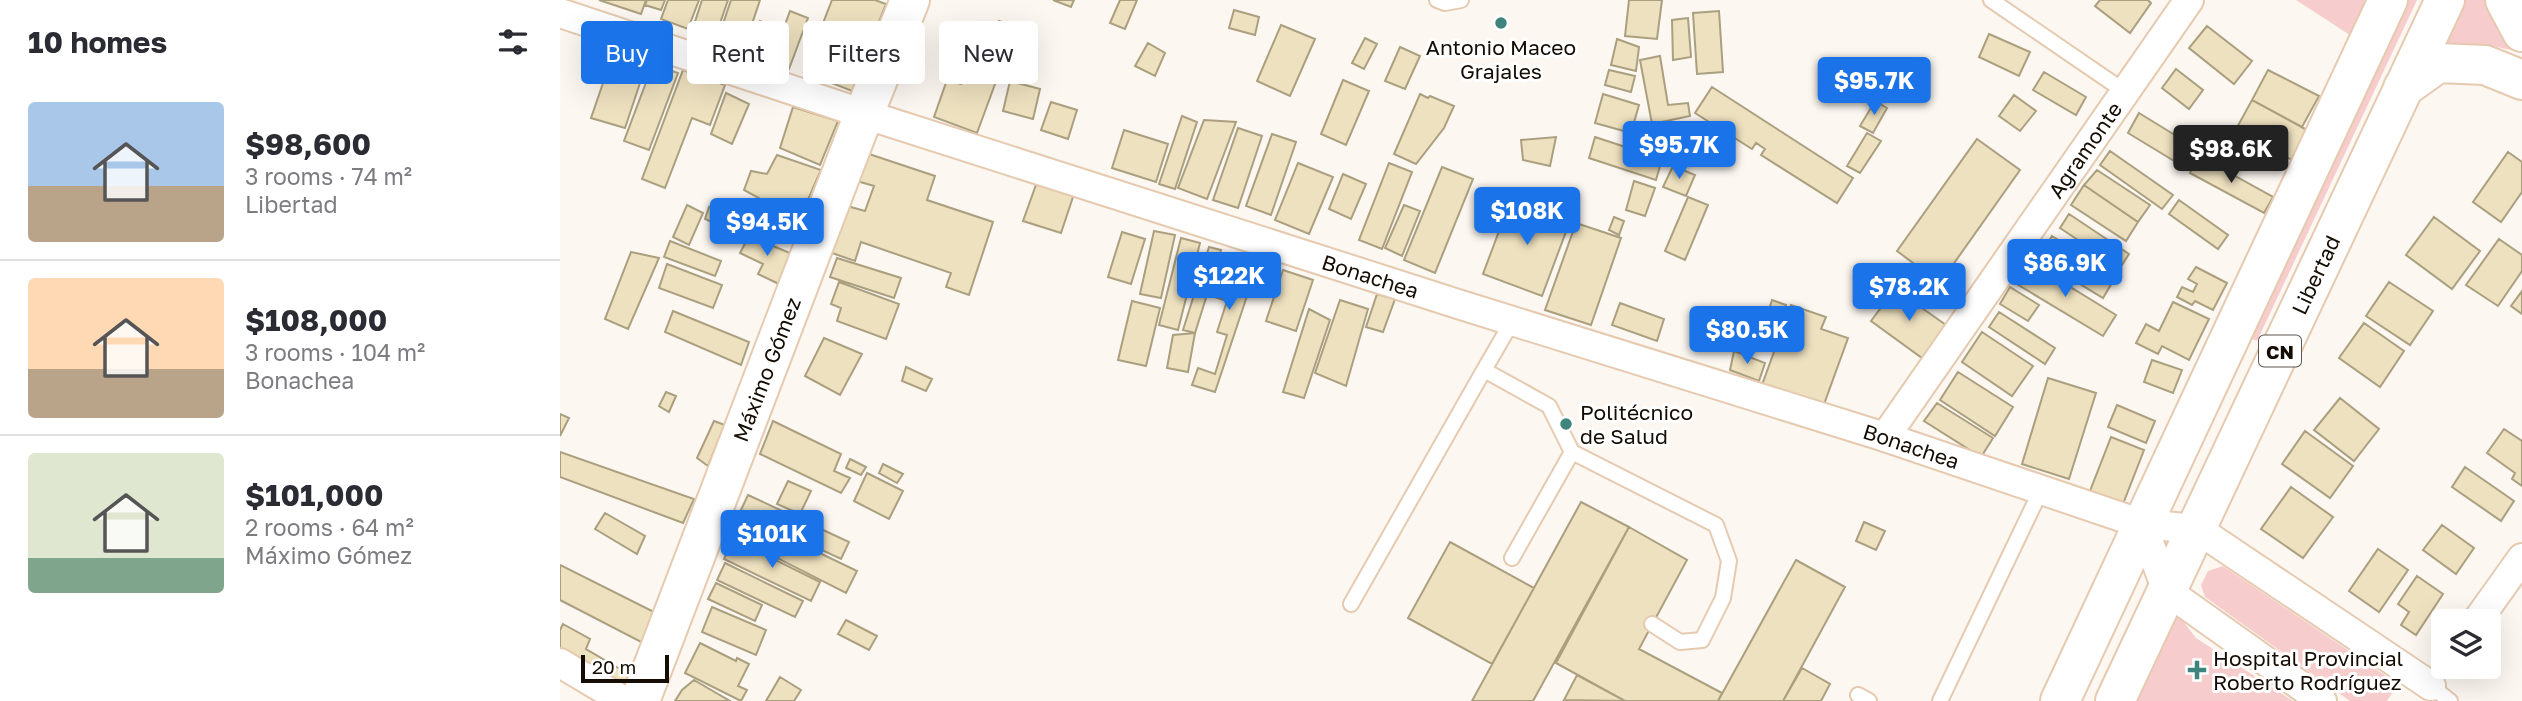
<!DOCTYPE html>
<meta charset="utf-8">
<style>
:root{--surface:#fff;--page:#f7f7f7;--text:#2b2b33;--muted:#7c7c81;--line:#e1e1e2;--accent:#1a73e8}
body{margin:0;font-family:"Golos Text",sans-serif;background:var(--page);color:var(--text);height:100vh;display:flex;flex-direction:column;font-size:26px;white-space:nowrap}
*{box-sizing:border-box;margin:0}
p{font-size:23px;color:var(--muted)}
.icon{flex:none;width:38px;height:38px;fill:none;stroke:currentColor;stroke-width:2;stroke-linecap:round;stroke-linejoin:round}
.map{position:relative;flex:1;overflow:hidden}
.panel{display:flex;flex-direction:column;background:var(--surface);width:560px}
.panel>*{flex:none}
.banner{position:absolute;left:21px;top:21px;width:665px;height:63px;display:flex;gap:14px}
.tools{position:absolute;left:1871px;top:609px;display:grid;gap:14px}
.tools a{display:grid;place-items:center;width:70px;height:70px;border-radius:7px;background:var(--surface);box-shadow:0 7px 28px #0002;font-size:35px}
.scale{position:absolute;left:21px;bottom:18px;width:88px;box-sizing:border-box;padding-left:7px;border:4px solid #150c04;border-top:0;font-size:19px;line-height:24px;white-space:nowrap;color:#150c04;-webkit-text-stroke:5px #fff;paint-order:stroke}
.price{position:absolute;translate:-50% -60px;padding:0 16px;border-radius:7px;background:var(--accent);color:#fff;font-size:23px;line-height:46px;filter:drop-shadow(0 2px 4px #0008)}
.price::after{content:'';position:absolute;left:50%;top:42px;width:21px;height:16px;margin-left:-10px;background:inherit;clip-path:polygon(0 0,100% 0,50% 100%)}
.price.selected{background:#222;color:#fff}
ul{padding:0;list-style:none}
li{display:flex;align-items:center;gap:21px;height:175px;padding:0 28px}
li+li{border-top:2px solid var(--line)}
li span{display:grid;place-items:center;flex:none;width:196px;height:140px;border-radius:7px;color:#555}
li>.icon{margin-inline-start:auto}
span .icon{width:84px;height:84px;fill:#fffc;stroke-width:1}
li b{font-size:30px}
h2{display:flex;justify-content:space-between;align-items:center;height:84px;padding:0 28px;font-size:30px}
.pill{padding:0 24px;border-radius:7px;background:var(--surface);box-shadow:0 7px 28px #0002;font-size:24px;line-height:63px}
.pill.selected{background:var(--accent);color:#fff}
main{display:flex;flex:1;min-height:0}
.map>svg:first-child{display:block}
</style>
<main>
<section class="panel">
<h2>10 homes<svg class="icon" aria-label="filters" viewBox="0 0 24 24"><path d="M4 7h16M4 17h16"/><circle cx="9" cy="7" r="2"/><circle cx="15" cy="17" r="2"/></svg></h2>
<ul>
<li><span style="background:linear-gradient(#a9c7e8 60%,#b9a48a 0)"><svg class="icon" aria-label="home" viewBox="0 0 24 24"><path d="M3 11l9-7 9 7M6 9v11h12V9"/></svg></span><div><b>$98,600</b><p>3 rooms · 74 m²</p><p>Libertad</p></div></li>
<li><span style="background:linear-gradient(#ffd9b3 65%,#b9a48a 0)"><svg class="icon" aria-label="home" viewBox="0 0 24 24"><path d="M3 11l9-7 9 7M6 9v11h12V9"/></svg></span><div><b>$108,000</b><p>3 rooms · 104 m²</p><p>Bonachea</p></div></li>
<li><span style="background:linear-gradient(#dfe7d0 75%,#7fa58c 0)"><svg class="icon" aria-label="home" viewBox="0 0 24 24"><path d="M3 11l9-7 9 7M6 9v11h12V9"/></svg></span><div><b>$101,000</b><p>2 rooms · 64 m²</p><p>Máximo Gómez</p></div></li>
</ul>
</section>
<div class="map">
<svg width="1962" height="701" viewBox="0 0 1962 701">
<rect width="100%" height="100%" fill="#fcf7f1"/>
<path fill="#f7cccc" d="M 1736,0 L 1809,0 L 1793,37 Z
M 1849,0 L 1857,0 L 1697,341 L 1690,338 Z
M 1899,0 L 1926,0 L 1951,50 L 1927,45 L 1884,49 Z
M 1663,566 L 1838,684 L 1827,701 L 1790,701 L 1645,597 L 1641,585 L 1648,571 Z
M 1615,611 L 1636,638 L 1733,701 L 1574,701 Z"/>
<path fill="#eee1c0" stroke="#aa9f7f" stroke-width="2" d="M 39,0 L 86,0 L 81,14 Z
M 87,0 L 105,0 L 101,10 L 85,5 Z
M 108,0 L 139,0 L 128,29 L 101,19 Z
M 142,0 L 168,0 L 155,38 L 132,31 Z
M 171,0 L 200,0 L 185,45 L 159,36 Z
M 272,0 L 315,0 L 326,4 L 292,91 L 244,72 Z
M 493,0 L 514,0 L 511,7 Z
M 560,0 L 577,0 L 565,29 L 550,23 Z
M 1069,0 L 1102,0 L 1097,39 L 1065,36 Z
M 1540,0 L 1588,0 L 1591,3 L 1570,33 L 1535,6 Z
M 674,10 L 699,17 L 695,35 L 669,28 Z
M 230,11 L 248,18 L 229,69 L 188,53 L 200,21 L 223,30 Z
M 1159,11 L 1163,72 L 1137,74 L 1133,13 Z
M 1128,18 L 1131,57 L 1113,60 L 1112,20 Z
M 439,21 L 456,27 L 417,133 L 374,117 L 387,80 L 401,84 L 412,54 L 426,58 Z
M 721,25 L 755,39 L 730,96 L 697,81 Z
M 1647,26 L 1692,61 L 1674,84 L 1629,48 Z
M 401,32 L 417,37 L 399,80 L 385,75 Z
M 1429,34 L 1470,52 L 1459,76 L 1419,57 Z
M 805,38 L 817,44 L 804,69 L 792,63 Z
M 1057,39 L 1079,47 L 1076,71 L 1051,65 Z
M 588,43 L 605,53 L 595,76 L 575,66 Z
M 840,47 L 860,56 L 845,89 L 825,81 Z
M 1100,56 L 1108,105 L 1128,103 L 1130,116 L 1092,124 L 1080,60 Z
M 52,57 L 85,68 L 65,128 L 31,118 Z
M 93,64 L 118,73 L 89,150 L 64,141 Z
M 1616,69 L 1643,90 L 1629,109 L 1602,88 Z
M 123,70 L 165,85 L 150,125 L 132,118 L 105,188 L 82,179 Z
M 1049,70 L 1075,76 L 1071,92 L 1045,85 Z
M 1708,70 L 1759,96 L 1742,127 L 1692,100 Z
M 1484,72 L 1526,97 L 1516,115 L 1473,90 Z
M 783,80 L 809,91 L 786,145 L 761,134 Z
M 450,81 L 480,89 L 473,119 L 443,111 Z
M 1152,87 L 1293,178 L 1277,203 L 1201,155 L 1205,149 L 1196,143 L 1192,149 L 1135,113 Z
M 166,93 L 189,104 L 172,144 L 151,134 Z
M 860,94 L 868,98 L 870,96 L 894,106 L 884,128 L 856,164 L 834,154 Z
M 1043,94 L 1079,105 L 1071,133 L 1035,123 Z
M 1454,95 L 1476,111 L 1460,131 L 1439,116 Z
M 1692,100 L 1747,130 L 1732,160 L 1675,131 Z
M 1315,101 L 1327,108 L 1313,133 L 1300,126 Z
M 491,102 L 517,110 L 508,139 L 481,130 Z
M 233,107 L 278,121 L 260,165 L 220,148 Z
M 1579,113 L 1636,148 L 1624,167 L 1568,133 Z
M 622,116 L 637,122 L 615,189 L 599,184 Z
M 644,120 L 676,122 L 647,199 L 618,188 Z
M 678,128 L 702,136 L 678,208 L 653,200 Z
M 564,130 L 608,144 L 596,182 L 552,168 Z
M 1307,133 L 1321,141 L 1300,173 L 1287,166 Z
M 712,134 L 736,142 L 711,215 L 686,206 Z
M 996,137 L 990,166 L 963,160 L 961,140 Z
M 1035,137 L 1102,159 L 1096,180 L 1029,158 Z
M 1417,139 L 1460,170 L 1380,283 L 1337,251 Z
M 1550,151 L 1613,195 L 1602,209 L 1540,165 Z
M 1948,152 L 1962,162 L 1962,192 L 1941,222 L 1913,202 Z
M 306,153 L 375,176 L 367,200 L 433,222 L 409,295 L 386,287 L 391,273 L 301,242 L 295,261 L 272,253 L 287,206 L 305,211 L 314,186 L 297,181 Z
M 217,155 L 261,170 L 235,229 L 211,219 L 215,207 L 184,190 L 191,171 L 207,174 Z
M 1639,156 L 1713,197 L 1704,213 L 1630,173 Z
M 738,163 L 773,177 L 749,234 L 715,220 Z
M 829,163 L 852,172 L 822,249 L 799,240 Z
M 1113,166 L 1135,175 L 1126,196 L 1103,187 Z
M 882,167 L 913,179 L 875,273 L 844,260 Z
M 1537,170 L 1590,205 L 1578,222 L 1524,185 Z
M 783,174 L 806,184 L 791,219 L 769,209 Z
M 1074,181 L 1095,188 L 1085,216 L 1066,210 Z
M 477,182 L 514,194 L 501,233 L 463,221 Z
M 1524,185 L 1578,222 L 1566,241 L 1511,205 Z
M 1128,197 L 1148,205 L 1125,260 L 1105,251 Z
M 951,199 L 1010,221 L 982,296 L 923,274 Z
M 1619,200 L 1668,235 L 1658,249 L 1609,214 Z
M 127,205 L 143,213 L 129,245 L 113,237 Z
M 844,205 L 860,211 L 842,256 L 825,248 Z
M 149,207 L 166,215 L 161,226 L 145,219 Z
M 1509,214 L 1569,254 L 1560,268 L 1500,228 Z
M 198,217 L 223,228 L 217,243 L 192,232 Z
M 1054,217 L 1064,221 L 1059,235 L 1049,230 Z
M 1874,217 L 1920,251 L 1892,289 L 1846,255 Z
M 1016,223 L 1061,238 L 1031,325 L 985,310 Z
M 594,231 L 615,235 L 601,298 L 580,294 Z
M 562,232 L 585,239 L 571,284 L 548,277 Z
M 189,236 L 230,253 L 219,284 L 198,274 L 203,264 L 180,253 Z
M 1492,236 L 1556,276 L 1543,298 L 1479,259 Z
M 621,238 L 640,243 L 618,330 L 599,325 Z
M 1939,239 L 1962,255 L 1962,271 L 1938,306 L 1906,285 Z
M 110,241 L 161,261 L 155,276 L 104,257 Z
M 649,247 L 661,250 L 635,333 L 623,330 Z
M 71,252 L 99,258 L 68,329 L 45,319 Z
M 669,254 L 698,263 L 655,392 L 632,385 L 638,368 L 655,374 L 667,335 L 657,332 L 667,301 L 655,297 Z
M 277,258 L 341,278 L 334,298 L 270,277 Z
M 1468,261 L 1556,315 L 1543,336 L 1455,283 Z
M 107,264 L 162,285 L 153,308 L 99,288 Z
M 1636,267 L 1667,283 L 1653,310 L 1635,301 L 1632,305 L 1617,297 L 1622,287 L 1633,292 L 1637,284 L 1628,279 Z
M 723,270 L 753,280 L 736,331 L 706,321 Z
M 279,282 L 339,304 L 326,339 L 277,321 L 281,308 L 271,304 Z
M 1829,282 L 1873,311 L 1850,345 L 1806,316 Z
M 1450,287 L 1479,305 L 1468,321 L 1440,304 Z
M 1335,289 L 1386,325 L 1362,358 L 1311,321 Z
M 1962,291 L 1962,314 L 1951,306 Z
M 817,294 L 835,299 L 823,332 L 806,327 Z
M 780,300 L 808,309 L 786,386 L 755,373 Z
M 1212,300 L 1226,305 L 1219,333 L 1203,329 Z
M 572,301 L 600,308 L 586,366 L 558,360 Z
M 1613,302 L 1649,319 L 1629,360 L 1602,346 L 1598,354 L 1576,343 L 1586,324 L 1599,331 Z
M 1060,303 L 1104,319 L 1097,341 L 1052,325 Z
M 1231,305 L 1266,317 L 1261,329 L 1288,338 L 1263,407 L 1202,385 Z
M 749,309 L 770,320 L 744,398 L 723,392 Z
M 113,311 L 189,342 L 181,365 L 105,332 Z
M 1439,312 L 1495,348 L 1485,364 L 1429,327 Z
M 1804,323 L 1844,351 L 1820,387 L 1779,358 Z
M 1422,332 L 1473,366 L 1452,396 L 1402,362 Z
M 635,333 L 628,372 L 607,368 L 613,335 Z
M 264,338 L 302,354 L 280,395 L 245,376 Z
M 1174,351 L 1205,363 L 1199,381 L 1170,370 Z
M 1592,360 L 1622,370 L 1613,393 L 1584,382 Z
M 346,367 L 372,379 L 366,391 L 342,381 Z
M 1398,372 L 1453,407 L 1435,436 L 1380,400 Z
M 1488,378 L 1536,393 L 1509,479 L 1462,464 Z
M 106,392 L 116,396 L 109,412 L 99,406 Z
M 1780,398 L 1819,429 L 1794,461 L 1754,430 Z
M 1377,403 L 1433,438 L 1421,457 L 1364,421 Z
M 1557,405 L 1595,421 L 1586,443 L 1548,427 Z
M 0,414 L 9,418 L 0,436 Z
M 154,421 L 165,425 L 148,466 L 137,458 Z
M 213,421 L 281,454 L 274,471 L 290,478 L 281,493 L 200,454 Z
M 1944,429 L 1962,441 L 1962,486 L 1952,479 L 1955,473 L 1927,453 Z
M 1745,431 L 1793,466 L 1770,498 L 1722,464 Z
M 1551,437 L 1584,450 L 1563,504 L 1530,491 Z
M 0,452 L 134,499 L 123,523 L 0,477 Z
M 290,459 L 306,467 L 301,475 L 286,468 Z
M 323,464 L 343,474 L 337,483 L 319,473 Z
M 1905,467 L 1954,501 L 1941,521 L 1892,487 Z
M 307,473 L 343,491 L 329,519 L 294,501 Z
M 228,481 L 251,491 L 240,514 L 217,504 Z
M 1731,487 L 1773,517 L 1743,558 L 1701,529 Z
M 188,495 L 289,542 L 281,559 L 180,512 Z
M 1021,502 L 1069,527 L 973,701 L 912,701 Z
M 45,513 L 85,536 L 77,554 L 35,529 Z
M 183,516 L 297,571 L 286,593 L 174,536 Z
M 1304,522 L 1325,531 L 1316,550 L 1296,541 Z
M 1882,525 L 1914,548 L 1896,574 L 1863,550 Z
M 1069,527 L 1127,560 L 1079,649 L 1162,693 L 1158,701 L 1065,701 L 996,663 Z
M 173,539 L 260,582 L 251,601 L 164,559 Z
M 890,542 L 974,588 L 932,664 L 848,618 Z
M 1818,549 L 1848,570 L 1819,612 L 1789,591 Z
M 1236,560 L 1285,587 L 1223,701 L 1158,701 Z
M 165,563 L 243,601 L 235,617 L 157,580 Z
M 0,565 L 98,614 L 83,643 L 0,600 Z
M 1857,576 L 1883,594 L 1856,635 L 1841,625 L 1849,612 L 1838,604 Z
M 156,583 L 202,605 L 195,621 L 148,599 Z
M 152,607 L 206,630 L 196,655 L 142,632 Z
M 286,620 L 317,636 L 309,650 L 278,634 Z
M 3,624 L 30,639 L 26,649 L 72,676 L 64,690 L 0,654 L 0,630 Z
M 140,643 L 176,661 L 177,658 L 189,664 L 178,686 L 187,690 L 181,701 L 125,673 Z
M 1242,668 L 1270,684 L 1261,701 L 1223,701 Z
M 1017,675 L 1065,701 L 1004,700 Z
M 220,677 L 241,690 L 234,701 L 206,701 Z
M 134,680 L 170,701 L 115,701 L 122,690 Z"/>
<g fill="none" stroke-linecap="round" stroke-linejoin="round">
<g stroke="#e5cab0" stroke-width="18">
<path id="lane" d="M 877,0 L 885,3 L 901,0
M 1431,0 L 1564,91
M 953,320 L 924,370 L 989,406 L 1012,452 L 1156,525 L 1169,561 L 1163,598 L 1142,640 L 1120,642 L 1092,624
M 952,558 L 1012,452
M 791,604 L 924,370
M 1871,686 L 1890,701
M 1298,695 L 1309,701
M 1380,701 L 1481,490"/>
</g>
<g stroke="#e5cab0" stroke-width="32">
<g id="street">
<path id="s1" d="M 0,13 L 304,114 L 901,305 L 1325,437 L 1582,524 L 1637,529 L 1871,686"/>
<path id="s2" d="M 1325,437 L 1629,0"/>
<path d="M 1582,524 L 1607,591 L 1762,701"/>
<path d="M 1917,621 L 1962,558"/>
<path d="M 0,663 L 64,701"/>
</g>
</g>
<g stroke="#e5cab0" stroke-width="42">
<g id="secondary">
<path d="M 1945,0 L 1962,32"/>
<path id="s3" d="M 80,701 L 304,114 L 350,0"/>
</g>
</g>
<g stroke="#e5cab0" stroke-width="42">
<g id="primary">
<path d="M 1843,88 L 1878,63 L 1925,65 L 1962,80"/>
<path d="M 1500,701 L 1828,0"/>
<path id="s4" d="M 1555,701 L 1885,0"/>
</g>
</g>
<use href="#lane" stroke="#fff" stroke-width="14"/>
<use href="#street" stroke="#fff" stroke-width="28"/>
<use href="#secondary" stroke="#fff" stroke-width="38"/>
<use href="#primary" stroke="#fff" stroke-width="38"/>
</g>
<g fill="#3f857d" stroke="#fff" stroke-width="2.5">
<circle cx="941" cy="23" r="7"/>
<circle cx="1006" cy="424" r="7"/>
<path d="M1633.5 659.5h7v7h7v7h-7v7h-7v-7h-7v-7h7z"/>
</g>
<g text-anchor="middle" dominant-baseline="central" stroke-width="6" stroke-linejoin="round" paint-order="stroke">
<rect fill="#fff" stroke="#5b554f" stroke-width="2" x="1699" y="335.5" width="42" height="31" rx="5"/>
<g font-size="19" font-weight="bold" fill="#150c04">
<text x="1720" y="351">CN</text>
</g>
<g font-size="21" fill="#150c04" stroke="#fff" text-anchor="start">
<text x="941" y="47" text-anchor="middle">Antonio Maceo<tspan x="941" dy="24">Grajales</tspan></text>
<text x="1020" y="412">Politécnico<tspan x="1020" dy="24">de Salud</tspan></text>
<text x="1653" y="658">Hospital Provincial<tspan x="1653" dy="24">Roberto Rodríguez</tspan></text>
</g>
<g font-size="21" fill="#150c04" stroke="#fff">
<text stroke="none"><textPath href="#s2" startOffset="350">Agramonte</textPath></text>
<text stroke="none"><textPath href="#s4" startOffset="471">Libertad</textPath></text>
<text stroke="none"><textPath href="#s1" startOffset="852">Bonachea</textPath></text>
<text stroke="none"><textPath href="#s3" startOffset="355">Máximo Gómez</textPath></text>
<text stroke="none"><textPath href="#s1" startOffset="1419">Bonachea</textPath></text>
</g>
</g>
</svg>
<div class="tools">
<a><svg class="icon" aria-label="layers" viewBox="0 0 24 24"><path d="M12 4l9 5-9 5-9-5zM3 14l9 5 9-5"/></svg></a>
</div>
<div class="scale">20 m</div>
<b class="price" style="left:1314px;top:117px">$95.7K</b>
<b class="price" style="left:1119px;top:181px">$95.7K</b>
<b class="price selected" style="left:1671px;top:185px">$98.6K</b>
<b class="price" style="left:967px;top:247px">$108K</b>
<b class="price" style="left:207px;top:258px">$94.5K</b>
<b class="price" style="left:1505px;top:299px">$86.9K</b>
<b class="price" style="left:669px;top:312px">$122K</b>
<b class="price" style="left:1349px;top:323px">$78.2K</b>
<b class="price" style="left:1187px;top:366px">$80.5K</b>
<b class="price" style="left:212px;top:570px">$101K</b>
<div class="banner">
<a class="pill selected">Buy</a>
<a class="pill">Rent</a>
<a class="pill">Filters</a>
<a class="pill">New</a>
</div>
</div>
</main>
